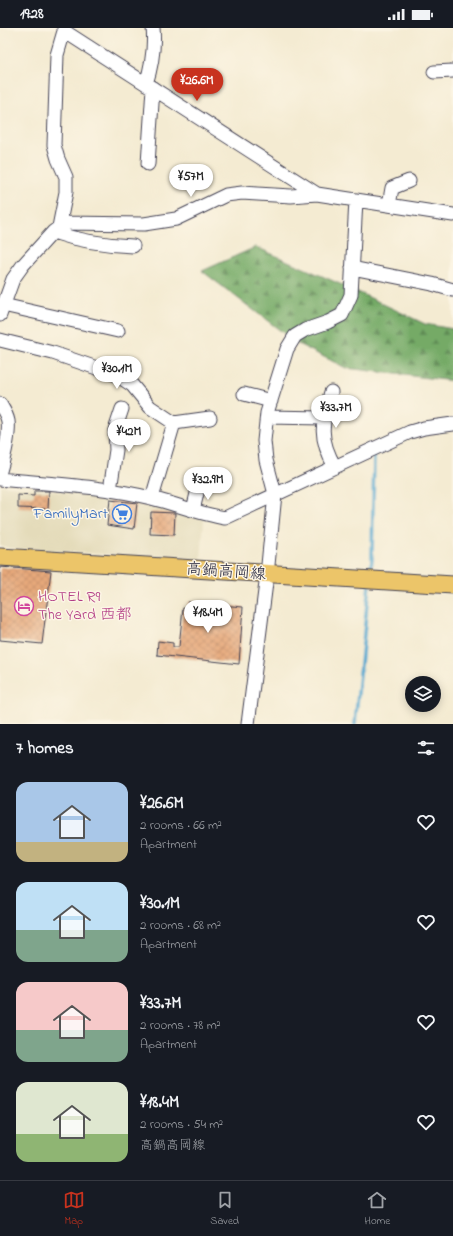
<!DOCTYPE html>
<meta charset="utf-8">
<style>
:root{--surface:#171b24;--page:#20242c;--text:#f1f3f6;--muted:#9ea1a6;--line:#363941;--accent:#c8321e}
body{margin:0;font-family:"Indie Flower","Klee One",sans-serif;background:var(--page);color:var(--text);height:100vh;display:flex;flex-direction:column;font-size:15px;white-space:nowrap}
*{box-sizing:border-box;margin:0}
p{font-size:13px;color:var(--muted)}
.icon{flex:none;width:22px;height:22px;fill:none;stroke:currentColor;stroke-width:2;stroke-linecap:round;stroke-linejoin:round}
.map{position:relative;height:696px;overflow:hidden}
.details{display:flex;flex-direction:column;background:var(--surface);flex:1}
.details>*{flex:none}
.tools{position:absolute;left:405px;top:648px;display:grid;gap:8px}
.tools a{display:grid;place-items:center;width:36px;height:36px;border-radius:50%;background:var(--surface);box-shadow:0 2px 10px #0003;font-size:20px}
.price{position:absolute;translate:-50% -34px;padding:0 9px;border-radius:14px;background:#fff;color:#222;font-size:13px;line-height:26px;filter:drop-shadow(0 1px 2px #0008)}
.price::after{content:'';position:absolute;left:50%;top:24px;width:12px;height:9px;margin-left:-6px;background:inherit;clip-path:polygon(0 0,100% 0,50% 100%)}
.price.current{background:var(--accent);color:#fff}
ul{padding:0;list-style:none}
li{display:flex;align-items:center;gap:12px;height:100px;padding:0 16px}
li span{display:grid;place-items:center;flex:none;width:112px;height:80px;border-radius:12px;color:#555}
li>.icon{margin-inline-start:auto}
span .icon{width:48px;height:48px;fill:#fffc;stroke-width:1}
li b{font-size:17px}
h2{display:flex;justify-content:space-between;align-items:center;height:48px;padding:0 16px;font-size:17px}
.status{display:flex;justify-content:space-between;align-items:center;height:28px;padding:0 20px;background:var(--surface);direction:ltr}
.status svg{height:11px;fill:currentColor}
.dock{display:flex;justify-content:space-around;align-items:center;height:56px;border-top:1px solid var(--line);background:var(--surface);font-size:11px;color:var(--muted)}
.dock a{display:grid;justify-items:center;gap:2px}
.dock .current{color:var(--accent)}
.map>svg:first-child{display:block}
</style>
<div class="status"><b>19:28</b><svg viewBox="0 0 49 12"><path d="M0 12V9h3v3zM5 12V6h3v6zM10 12V3h3v9zM15 12V0h3v12zM26 1h20v11H26zM47 4h2v5h-2z"/></svg></div>
<div class="map">
<svg width="453" height="696" viewBox="0 0 453 696">
<defs>
<pattern id="forest-firs" width="22" height="20" patternUnits="userSpaceOnUse"><rect width="22" height="20" fill="#74aa66"/><path d="M5 1l3.5 6h-7zM16 11l3.5 6h-7z" fill="#5f8a55"/></pattern>
<pattern id="building-cross-hatch" width="8" height="8" patternUnits="userSpaceOnUse"><rect width="8" height="8" fill="#e6a87a"/><path d="M0 0l8 8M0 8l8-8" fill="none" stroke="#c5906a"/></pattern>
</defs>
<rect width="100%" height="100%" fill="#fcf5e5"/>
<filter id="ink" filterUnits="userSpaceOnUse"><feTurbulence type="fractalNoise" baseFrequency=".025" numOctaves="2"/><feDisplacementMap in="SourceGraphic" scale="8" xChannelSelector="R" yChannelSelector="G"/><feConvolveMatrix kernelMatrix="1 2 1 2 8 2 1 2 1" color-interpolation-filters="sRGB"/></filter>
<filter id="wash" filterUnits="userSpaceOnUse"><feTurbulence type="fractalNoise" baseFrequency=".012" numOctaves="4" result="noise"/><feDisplacementMap in="SourceGraphic" scale="16" xChannelSelector="R" yChannelSelector="G"/><feGaussianBlur stdDeviation="0.9" result="paint"/><feColorMatrix in="noise" values="0 0 0 0 0 0 0 0 0 0 0 0 0 0 0 0 0 1.4 0 .05"/><feComposite in="paint" operator="in"/></filter>
<g filter="url(#wash)">
<rect width="100%" height="100%" fill="#f4ebd2"/>
<path fill="#e4dbba" d="M 0,457 L 146,473 L 204,491 L 201,532 L 9,520 L 0,517 Z"/>
<path fill="url(#forest-firs)" stroke="#4b6650" d="M 256,219 L 356,263 L 425,296 L 453,301 L 453,353 L 346,340 L 298,316 L 202,243 Z"/>
<g fill="none" stroke-linecap="round" stroke-linejoin="round">
<path stroke="#54a7d0" stroke-width="3.5" d="M 370,548 L 372,531 L 374,427
M 355,696 L 369,556"/>
</g>
<g id="blocks">
<path fill="url(#building-cross-hatch)" d="M 34,463 L 49,463 L 48,481 L 18,480 L 18,467 L 34,468 Z
M 110,472 L 137,475 L 134,501 L 107,497 Z
M 151,484 L 175,485 L 174,507 L 150,506 Z
M 0,539 L 51,543 L 42,616 L 0,612 Z
M 188,574 L 243,579 L 239,636 L 157,627 L 158,613 L 173,615 L 173,619 L 179,619 L 183,580 L 188,580 Z"/>
</g>
</g>
<g filter="url(#ink)">
<use href="#blocks" fill-opacity="0" stroke="#424052" stroke-width="1"/>
<g fill="none" stroke-linecap="round" stroke-linejoin="round">
<g stroke="#424052" stroke-width="15">
<path id="minor" d="M 64,3 L 317,166
M 434,44 L 453,43
M 146,56 C 152,37 155,20 153,0
M 148,136 L 153,60
M 389,177 L 392,160 L 409,153
M 59,199 L 66,164 L 66,149 L 58,131 L 54,117 L 57,27 L 64,3 L 64,0
M 53,204 C 79,213 105,217 133,218
M 352,240 L 432,256 L 453,262
M 3,277 L 118,303
M 0,287 L 13,251 L 23,237 L 53,204 L 65,195 L 144,196 L 176,191 L 226,167 L 242,165 L 291,168 L 317,166 L 453,187
M 0,312 L 53,325 L 117,347 L 132,357 L 150,379 L 174,395 L 152,470
M 331,364 C 322,396 318,409 335,439
M 244,366 L 271,373
M 0,376 C 3,381 7,387 8,393 C 10,407 4,429 0,443
M 267,389 L 324,390
M 174,395 L 210,390
M 0,451 C 50,456 102,458 151,470 C 176,476 200,486 225,490 L 410,404 L 424,400 L 453,396
M 110,462 L 116,422 L 115,402 L 122,381
M 193,482 L 199,457
M 248,696 L 267,547 L 275,466 L 266,432 L 264,413 L 267,385 L 287,321 L 295,308 L 305,302 L 328,294 L 342,287 L 351,267 L 356,172"/>
</g>
<g stroke="#424052" stroke-width="19">
<path id="major" d="M 0,529 L 453,557"/>
</g>
<use href="#minor" stroke="#fff" stroke-width="13"/>
<use href="#major" stroke="#ecc569" stroke-width="17"/>
</g>
</g>
<defs>
<g id="supermarket-ring" transform="scale(1)"><circle r="9.5" fill="#fcf5e5" stroke="#3f7fe0" stroke-width="1.5"/><path d="M-6-5.5h2.5l.6 2H6L4.5 2H-2.5L-4.4-4H-6ZM-1.5 3.2a1.3 1.3 0 1 0 .1 0ZM3 3.2a1.3 1.3 0 1 0 .1 0Z" fill="#3f7fe0"/></g>
<g id="hotel-ring" transform="scale(1)"><circle r="9.5" fill="#fcf5e5" stroke="#d1479c" stroke-width="1.5"/><path d="M-6-4.5h1.5V1H6V5H4.5V3h-9V5H-6ZM-4 0a1.8 1.8 0 1 1 3.6 0ZM.5 0V-2.5h3Q6-2.5 6 0Z" fill="#d1479c"/></g>
</defs>
<g fill-rule="evenodd">
<use href="#supermarket-ring" x="122" y="486"/>
<use href="#hotel-ring" x="24" y="578"/>
</g>
<g text-anchor="middle" dominant-baseline="central" stroke-width="3" stroke-linejoin="round" paint-order="stroke">
<g font-size="16" fill="#366cbe" stroke="#fcf5e5" text-anchor="end">
<text x="108" y="486">FamilyMart</text>
</g>
<g font-size="16" fill="#22223b" stroke="#fcf5e5">
<text transform="translate(226 544) rotate(4)">高鍋高岡線</text>
</g>
<g font-size="16" fill="#b23c85" stroke="#fcf5e5" text-anchor="start">
<text x="38" y="569">HOTEL R9<tspan x="38" dy="18">The Yard 西都</tspan></text>
</g>
</g>
</svg>
<div class="tools">
<a><svg class="icon" aria-label="layers" viewBox="0 0 24 24"><path d="M12 4l9 5-9 5-9-5zM3 14l9 5 9-5"/></svg></a>
</div>
<b class="price current" style="left:197px;top:74px">¥26.6M</b>
<b class="price" style="left:191px;top:170px">¥57M</b>
<b class="price" style="left:117px;top:362px">¥30.1M</b>
<b class="price" style="left:336px;top:401px">¥33.7M</b>
<b class="price" style="left:129px;top:425px">¥42M</b>
<b class="price" style="left:208px;top:473px">¥32.9M</b>
<b class="price" style="left:208px;top:606px">¥18.4M</b>
</div>
<section class="details">
<h2>7 homes<svg class="icon" aria-label="filters" viewBox="0 0 24 24"><path d="M4 7h16M4 17h16"/><circle cx="9" cy="7" r="2"/><circle cx="15" cy="17" r="2"/></svg></h2>
<ul>
<li><span style="background:linear-gradient(#a9c7e8 75%,#c2b280 0)"><svg class="icon" aria-label="home" viewBox="0 0 24 24"><path d="M3 11l9-7 9 7M6 9v11h12V9"/></svg></span><div><b>¥26.6M</b><p>2 rooms · 66 m²</p><p>Apartment</p></div><svg class="icon" aria-label="heart" viewBox="0 0 24 24"><path d="M12 20l-8-8c-3-5 5-10 8-4 3-6 11-1 8 4z"/></svg></li>
<li><span style="background:linear-gradient(#bfe0f5 60%,#7fa58c 0)"><svg class="icon" aria-label="home" viewBox="0 0 24 24"><path d="M3 11l9-7 9 7M6 9v11h12V9"/></svg></span><div><b>¥30.1M</b><p>2 rooms · 68 m²</p><p>Apartment</p></div><svg class="icon" aria-label="heart" viewBox="0 0 24 24"><path d="M12 20l-8-8c-3-5 5-10 8-4 3-6 11-1 8 4z"/></svg></li>
<li><span style="background:linear-gradient(#f6c9c9 60%,#7fa58c 0)"><svg class="icon" aria-label="home" viewBox="0 0 24 24"><path d="M3 11l9-7 9 7M6 9v11h12V9"/></svg></span><div><b>¥33.7M</b><p>2 rooms · 78 m²</p><p>Apartment</p></div><svg class="icon" aria-label="heart" viewBox="0 0 24 24"><path d="M12 20l-8-8c-3-5 5-10 8-4 3-6 11-1 8 4z"/></svg></li>
<li><span style="background:linear-gradient(#dfe7d0 65%,#8fb573 0)"><svg class="icon" aria-label="home" viewBox="0 0 24 24"><path d="M3 11l9-7 9 7M6 9v11h12V9"/></svg></span><div><b>¥18.4M</b><p>2 rooms · 54 m²</p><p>高鍋高岡線</p></div><svg class="icon" aria-label="heart" viewBox="0 0 24 24"><path d="M12 20l-8-8c-3-5 5-10 8-4 3-6 11-1 8 4z"/></svg></li>
</ul>
</section>
<nav class="dock">
<a class="current"><svg class="icon" aria-label="map" viewBox="0 0 24 24"><path d="M3 6l6-2 6 2 6-2v14l-6 2-6-2-6 2zM9 4v14M15 6v14"/></svg>Map</a>
<a><svg class="icon" aria-label="saved" viewBox="0 0 24 24"><path d="M7 4h10v16l-5-4-5 4z"/></svg>Saved</a>
<a><svg class="icon" aria-label="home" viewBox="0 0 24 24"><path d="M3 11l9-7 9 7M6 9v11h12V9"/></svg>Home</a>
</nav>
